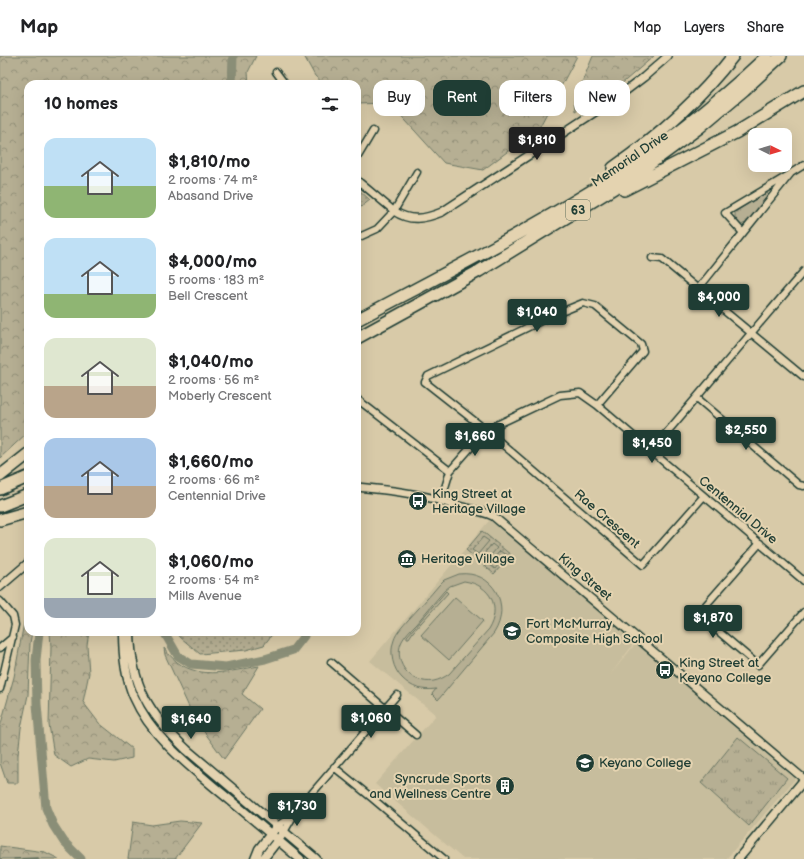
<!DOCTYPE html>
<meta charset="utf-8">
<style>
:root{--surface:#fff;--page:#f2f2f2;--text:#202124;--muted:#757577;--line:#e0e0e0;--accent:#1f3d34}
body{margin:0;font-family:"Balsamiq Sans",sans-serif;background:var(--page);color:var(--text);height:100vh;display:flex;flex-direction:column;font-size:15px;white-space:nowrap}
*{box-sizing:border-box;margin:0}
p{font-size:13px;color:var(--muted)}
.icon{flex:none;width:22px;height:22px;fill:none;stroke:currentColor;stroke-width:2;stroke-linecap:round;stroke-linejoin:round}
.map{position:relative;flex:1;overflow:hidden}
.details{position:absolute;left:24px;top:24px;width:337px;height:556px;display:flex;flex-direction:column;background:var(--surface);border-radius:12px;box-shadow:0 4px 16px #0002}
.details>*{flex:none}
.top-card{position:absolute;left:373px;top:24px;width:371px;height:36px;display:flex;gap:8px}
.needle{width:26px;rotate:95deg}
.controls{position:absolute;left:748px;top:72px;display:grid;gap:8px}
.controls a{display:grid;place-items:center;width:44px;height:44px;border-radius:8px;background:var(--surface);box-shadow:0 4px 16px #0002;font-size:20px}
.price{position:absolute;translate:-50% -34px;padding:0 9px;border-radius:4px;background:var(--accent);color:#fff;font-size:13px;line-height:26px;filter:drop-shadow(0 1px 2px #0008)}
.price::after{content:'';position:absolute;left:50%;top:24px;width:12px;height:9px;margin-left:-6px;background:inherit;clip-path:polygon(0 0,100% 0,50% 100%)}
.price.selected{background:#222;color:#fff}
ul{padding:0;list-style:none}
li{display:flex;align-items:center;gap:12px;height:100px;padding:0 20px}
li span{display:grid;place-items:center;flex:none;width:112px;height:80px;border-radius:12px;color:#555}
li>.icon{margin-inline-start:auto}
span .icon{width:48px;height:48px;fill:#fffc;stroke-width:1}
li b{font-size:17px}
h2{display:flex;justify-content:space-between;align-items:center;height:48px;padding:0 20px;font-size:17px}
.chip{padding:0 14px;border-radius:12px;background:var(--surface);box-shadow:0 4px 16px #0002;font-size:14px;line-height:36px}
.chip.selected{background:var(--accent);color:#fff}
header{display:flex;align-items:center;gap:24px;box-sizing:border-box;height:56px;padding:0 20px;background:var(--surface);border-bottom:1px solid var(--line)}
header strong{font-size:19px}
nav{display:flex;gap:22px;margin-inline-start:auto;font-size:14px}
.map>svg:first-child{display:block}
</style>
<header>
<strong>Map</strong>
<nav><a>Map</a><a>Layers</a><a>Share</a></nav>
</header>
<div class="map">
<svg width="804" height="803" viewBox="0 0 804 803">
<defs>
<pattern id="grass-tufts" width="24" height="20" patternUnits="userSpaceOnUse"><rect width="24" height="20" fill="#b6af93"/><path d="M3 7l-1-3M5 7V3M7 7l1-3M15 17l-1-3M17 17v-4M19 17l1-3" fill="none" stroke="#939079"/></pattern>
<pattern id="forest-crowns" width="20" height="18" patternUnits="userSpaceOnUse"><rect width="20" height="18" fill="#b6af93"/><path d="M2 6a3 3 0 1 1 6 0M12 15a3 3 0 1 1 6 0" fill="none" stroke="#939079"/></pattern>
<pattern id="park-dots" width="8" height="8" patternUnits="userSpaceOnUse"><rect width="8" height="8" fill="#b6af93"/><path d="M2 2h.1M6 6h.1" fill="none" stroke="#939079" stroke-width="1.8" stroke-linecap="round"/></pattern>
</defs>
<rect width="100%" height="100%" fill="#d8caa8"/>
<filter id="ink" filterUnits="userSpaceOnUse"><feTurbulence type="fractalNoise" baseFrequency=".025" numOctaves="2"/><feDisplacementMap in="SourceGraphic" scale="8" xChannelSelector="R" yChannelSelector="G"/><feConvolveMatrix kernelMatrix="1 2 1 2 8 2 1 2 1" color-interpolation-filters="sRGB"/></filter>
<g filter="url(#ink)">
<path fill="#c7bd9d" d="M 493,460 L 638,582 L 610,619 L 636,587 L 795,723 L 726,803 L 463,803 L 375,728 L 436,659 L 370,605 Z"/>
<path fill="url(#grass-tufts)" stroke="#6a7664" d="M 765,137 L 767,137 L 770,140 L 748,166 L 741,169 L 735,162 L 735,156 Z
M 738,681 L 787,722 L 749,770 L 701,727 Z"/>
<path fill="url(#forest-crowns)" stroke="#6a7664" d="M 0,0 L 256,0 L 248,16 L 249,28 L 28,28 L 28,376 L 0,402 Z
M 304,0 L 577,0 L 539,72 L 483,114 L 444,107 L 396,54 L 385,47 L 357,48 L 357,28 L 324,28 L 315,20 Z
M 593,0 L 654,0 L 619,30 L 575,55 L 574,45 Z
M 28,545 L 28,576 L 32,576 L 30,587 L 28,639 L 21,672 L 18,699 L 18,727 L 7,727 L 0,707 L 0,671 L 14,621 Z
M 50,576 L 89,576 L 87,589 L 89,617 L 83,646 L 99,667 L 132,693 L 132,702 L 114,706 L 88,703 L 71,711 L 54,699 L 49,669 L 51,591 Z
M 164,592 C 168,597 172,602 177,606 C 201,624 231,615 259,610 L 242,638 L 260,653 L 224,703 L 194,662 L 165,599 Z
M 180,765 L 202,767 L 175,803 L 128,803 L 133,766 L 152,769 Z
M 0,790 L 45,796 L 59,803 L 0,803 Z"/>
<path fill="url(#park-dots)" stroke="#6a7664" d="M 357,132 L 370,144 L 357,154 Z
M 482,475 L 511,499 L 494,518 L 466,494 Z
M 177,576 L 274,576 L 264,589 L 246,594 L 200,598 L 180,581 Z"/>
<path fill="#b6af93" stroke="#6a7664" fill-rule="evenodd" d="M 483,481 L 489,485 L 478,498 L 472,494 Z
M 492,488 L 497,492 L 486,505 L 481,501 Z
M 500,495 L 506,499 L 495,513 L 489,508 Z
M 459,518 C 493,514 512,549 494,577 L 438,644 L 432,638 L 436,633 C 422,635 412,632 402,622 C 393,613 389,597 394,584 C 396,577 403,570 408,564 C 419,552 429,541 439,529 L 444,524 ZM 464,525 C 491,529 502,551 488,574 L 449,618 C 439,625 429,628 417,623 C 402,617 395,599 402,585 C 405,579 411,573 416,568 C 425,557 435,546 444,535 L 450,530 Z
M 446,535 L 448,537 L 413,576 L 409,582 L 407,582 L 407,580 Z
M 455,541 L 483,565 L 449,604 L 421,579 Z"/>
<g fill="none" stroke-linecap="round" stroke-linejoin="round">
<path stroke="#5f6e5c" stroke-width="1.5" d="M 0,803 L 1,803
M 14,803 L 38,802 L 39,803"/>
<path stroke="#8a8e77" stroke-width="9" d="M 232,28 L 233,0
M 39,576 L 36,604 L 37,648 L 46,752 L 53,769 L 64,786 L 81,803
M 164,576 L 178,600 L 191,608 L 226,611 L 265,603 L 293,594 L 304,580 L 304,576"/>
<g stroke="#1f3d34" stroke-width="9">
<path id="minor" d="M 276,16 L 285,28
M 357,102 L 373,75
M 357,124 L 394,155
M 743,177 L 725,157 L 787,120
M 357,182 L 377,173 L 394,155 L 417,116
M 652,202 L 662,203 L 804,321
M 698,233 L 791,117 L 804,109
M 697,342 L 799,429 L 804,430
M 357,343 L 450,415
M 597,349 L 643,295 L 641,288 L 595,250 L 583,247 L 549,261 L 428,320 L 425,326 L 486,374 L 643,509 L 704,440
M 651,395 L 804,215
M 441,445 L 450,415 L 486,374 L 560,339 L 580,337 L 597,349 L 804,525
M 760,487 L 698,558 L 758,609 L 804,556
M 0,545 L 13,560 L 15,569 L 0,633
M 0,592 L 13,581
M 331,606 L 416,679
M 334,711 L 372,742 L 444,803
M 277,770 L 292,760
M 284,776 L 295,757 L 397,639"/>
</g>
<g stroke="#1f3d34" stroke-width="10">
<path id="tertiary" d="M 394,155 C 410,166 425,163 442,156 L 615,43 L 644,21 L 668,0
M 357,431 C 387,434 417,437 445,446 C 461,452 478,453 493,460 L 804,723
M 0,531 L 28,507"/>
</g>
<g stroke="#1f3d34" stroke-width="11">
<path id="secondary" d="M 123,576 C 123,598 125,621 134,641 C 151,680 187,708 219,735 C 246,757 273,780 300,803
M 130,576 C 131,630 149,658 187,694 L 316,803
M 255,803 L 259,793 L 274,774
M 263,803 L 281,780
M 738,803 L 804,724"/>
</g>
<g stroke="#1f3d34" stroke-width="14">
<path id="motorway" d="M 613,112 C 658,80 699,44 733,0
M 624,134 L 737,76 L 804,35
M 357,264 C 436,222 516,181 593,134 C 655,96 714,50 767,0
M 357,282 L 479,215 L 632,121 L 700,71 L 744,34 L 781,0
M 0,420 L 28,398
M 0,433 L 28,421
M 0,450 L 28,439
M 0,464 L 28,456"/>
</g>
<use href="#minor" stroke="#e4d3b0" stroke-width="6"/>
<use href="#tertiary" stroke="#e4d3b0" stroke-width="7"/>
<use href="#secondary" stroke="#e4d3b0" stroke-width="8"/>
<use href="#motorway" stroke="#e4d3b0" stroke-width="11"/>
</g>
</g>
<defs>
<g id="bus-disc" transform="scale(1)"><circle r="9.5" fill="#1f3d34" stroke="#e4d3b0"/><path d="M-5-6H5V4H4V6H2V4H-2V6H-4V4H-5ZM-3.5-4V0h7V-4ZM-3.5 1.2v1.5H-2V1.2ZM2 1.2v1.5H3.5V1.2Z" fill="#fff"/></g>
<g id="museum-disc" transform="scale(1)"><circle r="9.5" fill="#1f3d34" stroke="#e4d3b0"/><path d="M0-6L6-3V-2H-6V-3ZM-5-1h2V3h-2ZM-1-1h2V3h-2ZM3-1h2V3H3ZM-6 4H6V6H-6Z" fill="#fff"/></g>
<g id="school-disc" transform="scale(1)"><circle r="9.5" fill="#1f3d34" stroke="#e4d3b0"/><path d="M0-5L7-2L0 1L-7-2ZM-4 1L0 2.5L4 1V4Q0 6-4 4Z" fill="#fff"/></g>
<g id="university-disc" transform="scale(1)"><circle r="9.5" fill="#1f3d34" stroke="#e4d3b0"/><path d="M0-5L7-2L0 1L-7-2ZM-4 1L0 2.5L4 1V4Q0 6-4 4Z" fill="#fff"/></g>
<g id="building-disc" transform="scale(1)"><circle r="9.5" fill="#1f3d34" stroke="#e4d3b0"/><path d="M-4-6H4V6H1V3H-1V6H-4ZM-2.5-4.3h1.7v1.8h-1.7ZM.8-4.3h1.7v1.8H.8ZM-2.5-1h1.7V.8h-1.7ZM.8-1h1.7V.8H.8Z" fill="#fff"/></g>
</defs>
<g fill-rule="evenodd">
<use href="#bus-disc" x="418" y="445"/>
<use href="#museum-disc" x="407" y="503"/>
<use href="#school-disc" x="512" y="575"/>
<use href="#bus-disc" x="665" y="614"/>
<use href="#university-disc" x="585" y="707"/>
<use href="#building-disc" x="505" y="730"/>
</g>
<g text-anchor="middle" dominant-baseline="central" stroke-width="4" stroke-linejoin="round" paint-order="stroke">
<rect fill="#e4d3b0" stroke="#5a6a59" stroke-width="1" x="566" y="144" width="24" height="20" rx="3"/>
<g font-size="12" font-weight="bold" fill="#1f3d34">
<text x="578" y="154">63</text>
</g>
<g font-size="13" fill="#1f3d34" stroke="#e4d3b0">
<text transform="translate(630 103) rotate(-34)">Memorial Drive</text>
<text transform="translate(738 454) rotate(40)">Centennial Drive</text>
<text transform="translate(607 463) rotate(41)">Rae Crescent</text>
<text transform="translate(585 521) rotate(40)">King Street</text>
</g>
<g font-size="13" fill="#1f3d34" stroke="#e4d3b0" text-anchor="start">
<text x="432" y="438">King Street at<tspan x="432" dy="15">Heritage Village</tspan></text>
<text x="421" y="503">Heritage Village</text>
<text x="526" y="568">Fort McMurray<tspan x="526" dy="15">Composite High School</tspan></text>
<text x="679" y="607">King Street at<tspan x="679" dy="15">Keyano College</tspan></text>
<text x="599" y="707">Keyano College</text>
<text x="491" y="723" text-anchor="end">Syncrude Sports<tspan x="491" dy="15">and Wellness Centre</tspan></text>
</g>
</g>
</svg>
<div class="controls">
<a><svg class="needle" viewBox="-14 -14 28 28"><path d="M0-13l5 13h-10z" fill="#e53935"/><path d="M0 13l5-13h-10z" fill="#757577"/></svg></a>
</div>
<b class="price selected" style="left:537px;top:105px">$1,810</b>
<b class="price" style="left:719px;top:262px">$4,000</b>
<b class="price" style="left:537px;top:277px">$1,040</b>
<b class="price" style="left:746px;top:395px">$2,550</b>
<b class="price" style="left:475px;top:401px">$1,660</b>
<b class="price" style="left:652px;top:408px">$1,450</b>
<b class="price" style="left:713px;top:583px">$1,870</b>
<b class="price" style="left:371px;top:683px">$1,060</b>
<b class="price" style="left:191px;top:684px">$1,640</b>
<b class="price" style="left:297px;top:771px">$1,730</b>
<div class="top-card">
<a class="chip">Buy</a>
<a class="chip selected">Rent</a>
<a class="chip">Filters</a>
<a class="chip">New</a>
</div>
<section class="details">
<h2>10 homes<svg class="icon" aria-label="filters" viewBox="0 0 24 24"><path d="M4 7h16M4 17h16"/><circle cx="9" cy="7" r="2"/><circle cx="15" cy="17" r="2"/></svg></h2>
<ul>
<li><span style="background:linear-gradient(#bfe0f5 60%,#8fb573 0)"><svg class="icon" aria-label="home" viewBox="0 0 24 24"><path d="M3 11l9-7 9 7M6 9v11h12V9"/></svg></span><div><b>$1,810/mo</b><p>2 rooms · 74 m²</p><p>Abasand Drive</p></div></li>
<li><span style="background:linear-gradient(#bfe0f5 70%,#8fb573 0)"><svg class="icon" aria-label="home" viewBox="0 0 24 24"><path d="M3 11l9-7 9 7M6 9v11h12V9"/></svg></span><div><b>$4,000/mo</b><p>5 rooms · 183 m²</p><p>Bell Crescent</p></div></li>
<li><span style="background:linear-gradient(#dfe7d0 60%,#b9a48a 0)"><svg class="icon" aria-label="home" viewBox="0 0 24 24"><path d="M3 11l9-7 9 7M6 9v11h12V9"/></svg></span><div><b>$1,040/mo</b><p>2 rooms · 56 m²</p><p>Moberly Crescent</p></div></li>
<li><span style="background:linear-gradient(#a9c7e8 60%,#b9a48a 0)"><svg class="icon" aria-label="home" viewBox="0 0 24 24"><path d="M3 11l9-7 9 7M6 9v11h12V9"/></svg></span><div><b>$1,660/mo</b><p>2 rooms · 66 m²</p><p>Centennial Drive</p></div></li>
<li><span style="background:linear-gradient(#dfe7d0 75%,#9aa5b1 0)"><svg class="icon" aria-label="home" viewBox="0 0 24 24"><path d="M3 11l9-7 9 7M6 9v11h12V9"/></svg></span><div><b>$1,060/mo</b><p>2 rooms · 54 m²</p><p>Mills Avenue</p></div></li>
</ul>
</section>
</div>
